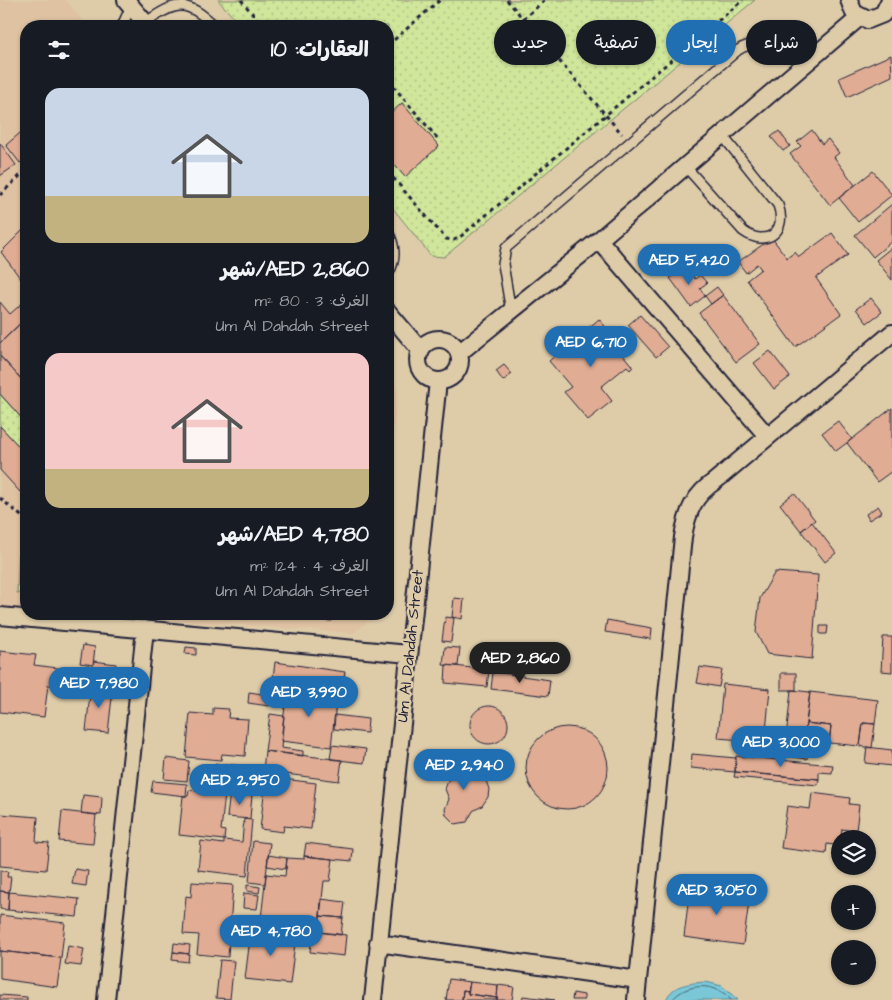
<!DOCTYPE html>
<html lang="ar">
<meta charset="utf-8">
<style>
:root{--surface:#171b24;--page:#20242c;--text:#f1f3f6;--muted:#9ea1a6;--accent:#1f6fb2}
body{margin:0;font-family:"Architects Daughter","Playpen Sans Arabic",sans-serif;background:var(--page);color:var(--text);direction:rtl;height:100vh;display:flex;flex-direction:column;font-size:19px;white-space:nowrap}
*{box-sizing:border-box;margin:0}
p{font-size:16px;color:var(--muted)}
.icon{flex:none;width:28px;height:28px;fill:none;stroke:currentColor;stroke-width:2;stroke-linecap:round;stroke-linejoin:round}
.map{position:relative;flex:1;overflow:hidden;direction:ltr}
.sheet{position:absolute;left:20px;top:20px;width:374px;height:600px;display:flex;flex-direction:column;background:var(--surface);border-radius:20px;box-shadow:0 1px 4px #0004;direction:rtl}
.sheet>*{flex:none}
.guide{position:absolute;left:409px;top:20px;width:408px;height:45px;direction:rtl;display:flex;gap:10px}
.controls{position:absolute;left:831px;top:830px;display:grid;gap:10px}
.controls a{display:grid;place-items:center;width:45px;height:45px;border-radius:50%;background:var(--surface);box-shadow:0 1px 4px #0004;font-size:25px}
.price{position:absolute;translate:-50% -42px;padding:0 11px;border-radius:18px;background:var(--accent);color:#fff;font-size:16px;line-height:32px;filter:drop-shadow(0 1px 2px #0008)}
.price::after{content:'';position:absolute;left:50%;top:30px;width:15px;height:11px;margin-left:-8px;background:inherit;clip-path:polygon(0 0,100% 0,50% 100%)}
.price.on{background:#222;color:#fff}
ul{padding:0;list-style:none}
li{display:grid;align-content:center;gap:10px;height:265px;padding:0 25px}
li span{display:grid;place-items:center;height:155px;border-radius:15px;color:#555}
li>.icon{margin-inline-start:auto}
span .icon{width:90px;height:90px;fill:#fffc;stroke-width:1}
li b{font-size:21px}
h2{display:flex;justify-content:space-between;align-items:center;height:60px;padding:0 25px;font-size:21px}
.tag{padding:0 18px;border-radius:22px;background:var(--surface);box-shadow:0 1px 4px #0004;font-size:18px;line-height:45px}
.tag.on{background:var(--accent);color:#fff}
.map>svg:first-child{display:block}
</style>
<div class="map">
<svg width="892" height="1000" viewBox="0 0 892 1000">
<defs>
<pattern id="park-dots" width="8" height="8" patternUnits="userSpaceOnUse" patternTransform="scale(1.25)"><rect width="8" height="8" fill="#d0e69b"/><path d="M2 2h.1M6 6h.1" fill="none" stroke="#b2c586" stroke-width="1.8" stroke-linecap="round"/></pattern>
</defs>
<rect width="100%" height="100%" fill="#decca9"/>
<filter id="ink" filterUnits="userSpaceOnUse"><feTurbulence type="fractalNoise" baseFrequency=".02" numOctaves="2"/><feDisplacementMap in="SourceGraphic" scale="10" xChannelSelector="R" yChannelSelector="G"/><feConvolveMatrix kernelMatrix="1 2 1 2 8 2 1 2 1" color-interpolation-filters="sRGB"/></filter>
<g filter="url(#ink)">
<path fill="#dfc2a2" d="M 0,0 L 66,0 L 87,26 L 26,26 L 26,610 L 0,608 Z
M 388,360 L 397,393 L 388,476 Z
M 81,614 L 372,614 L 371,620 L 353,633 Z"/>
<path fill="#d0e69b" stroke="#79846b" d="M 19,549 L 26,550 L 26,594 L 17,593 Z"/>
<path fill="url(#park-dots)" stroke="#79846b" d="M 218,0 L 755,0 L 444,257 L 431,256 L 388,202 L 388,26 L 241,26 Z
M 0,394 L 26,423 L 26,454 L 0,426 Z"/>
<path fill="#7ac8d7" stroke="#578699" d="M 706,982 L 722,986 L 738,1000 L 666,1000 C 672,984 691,983 706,982 Z"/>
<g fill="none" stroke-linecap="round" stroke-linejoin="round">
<path stroke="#456479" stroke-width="1" d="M 672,1000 C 686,982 717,982 731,1000"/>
</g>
<path fill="#e0ac93" stroke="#22223b" d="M 891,55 L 892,76 L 847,97 L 839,78 Z
M 402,103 L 439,146 L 405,177 L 390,160 L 388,162 L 388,116 Z
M 26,128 L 26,158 L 20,163 L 6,145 Z
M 812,130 L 822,144 L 828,139 L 839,153 L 834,157 L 855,185 L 830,205 L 790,154 L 801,146 L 797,142 Z
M 779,131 L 790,146 L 783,151 L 771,137 Z
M 0,143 L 16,165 L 0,176 Z
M 873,171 L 892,195 L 858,222 L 839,198 Z
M 892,204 L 892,241 L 873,257 L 855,235 Z
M 26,227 L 26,286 L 1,252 Z
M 832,233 L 848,255 L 816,278 L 841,314 L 795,347 L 747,280 L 761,269 L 757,264 L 746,273 L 738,262 L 772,238 L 787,258 L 795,252 L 799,257 Z
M 892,247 L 892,280 L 876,260 Z
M 686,266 L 695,279 L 700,275 L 707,283 L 700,288 L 705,296 L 691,307 L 670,278 Z
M 717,287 L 723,295 L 711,304 L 705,296 Z
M 723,295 L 760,344 L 736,362 L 699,313 Z
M 871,298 L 882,312 L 867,323 L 856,309 Z
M 26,300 L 26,318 L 0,343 L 0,302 L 10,314 Z
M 640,315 L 668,347 L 656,357 L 628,325 Z
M 26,318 L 26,384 L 0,356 L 0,343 Z
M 599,319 L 626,352 L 623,355 L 633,367 L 630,370 L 627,366 L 601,387 L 612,401 L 588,420 L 564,392 L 571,387 L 549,361 Z
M 770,351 L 790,377 L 774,389 L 754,363 Z
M 0,356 L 26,384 L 26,423 L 0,394 Z
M 504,365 L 512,374 L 503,381 L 496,371 Z
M 892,408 L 892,471 L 877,482 L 847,443 Z
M 838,421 L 852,439 L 836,451 L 822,433 Z
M 0,426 L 26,454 L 26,487 L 20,492 L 0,470 Z
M 794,493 L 815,520 L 801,531 L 780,504 Z
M 878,506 L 882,512 L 869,520 L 866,514 Z
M 812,522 L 836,553 L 825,562 L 801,531 Z
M 775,572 L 818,575 L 812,659 L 767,654 L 756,632 L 760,598 Z
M 454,598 L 464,599 L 462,619 L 452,617 Z
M 315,614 L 332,614 L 332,621 L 315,620 Z
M 445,617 L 454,618 L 451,642 L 442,641 Z
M 607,620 L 652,628 L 651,639 L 605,632 Z
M 820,626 L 828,626 L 827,634 L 820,634 Z
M 883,637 L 892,637 L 892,672 L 881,671 Z
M 83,645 L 95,647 L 93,665 L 80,663 Z
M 186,647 L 196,648 L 196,655 L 185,654 Z
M 445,647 L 460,648 L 458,666 L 443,665 Z
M 0,651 L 36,655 L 34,665 L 58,668 L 56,686 L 48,685 L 44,717 L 0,712 Z
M 94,661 L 116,664 L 113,688 L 91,685 Z
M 275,662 L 345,672 L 342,688 L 285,680 L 283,697 L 271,695 Z
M 446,665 L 489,670 L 487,687 L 445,683 Z
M 700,667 L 722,670 L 719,687 L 697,683 Z
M 493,672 L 550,680 L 548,696 L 491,689 Z
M 781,673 L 796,673 L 796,690 L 781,690 Z
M 723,684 L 770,689 L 765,742 L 718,738 Z
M 91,685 L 113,688 L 108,733 L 86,731 Z
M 287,688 L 337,694 L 331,747 L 281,741 Z
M 791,690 L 810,692 L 804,740 L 786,738 Z
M 249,692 L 283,697 L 282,704 L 269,702 L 269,706 L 248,703 Z
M 810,692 L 878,700 L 875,724 L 863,723 L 860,746 L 829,743 L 831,726 L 806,723 Z
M470 725a19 19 0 1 1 38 0a19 19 0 1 1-38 0Z
M 213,708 L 229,709 L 228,718 L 248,719 L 245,756 L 222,754 L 221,760 L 186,757 L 190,713 L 213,715 Z
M 270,714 L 284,716 L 281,748 L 303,751 L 303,756 L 265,751 Z
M 335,715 L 368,719 L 367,733 L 334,729 Z
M 806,723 L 831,726 L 829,743 L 804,740 Z
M 863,723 L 875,724 L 872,748 L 860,746 Z
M526 768a41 41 0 1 1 82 0a41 41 0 1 1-82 0Z
M 787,743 L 808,745 L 807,759 L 785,756 Z
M 332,745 L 366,749 L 364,763 L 330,759 Z
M 867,747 L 892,750 L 892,766 L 865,763 Z
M 265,751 L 342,760 L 339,781 L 263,771 Z
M 692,754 L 736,758 L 735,772 L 691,768 Z
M 736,756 L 833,765 L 832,773 L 819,772 L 819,779 L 735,772 Z
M 465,757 L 474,765 L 475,775 L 485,778 L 489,789 L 488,797 L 482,806 L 473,811 L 467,822 L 455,824 L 446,815 L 445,809 L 449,799 L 445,789 L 449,778 L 447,772 L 452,761 Z
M 166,758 L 189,761 L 187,781 L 164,779 Z
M 215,763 L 255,767 L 253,786 L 213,782 Z
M 735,772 L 819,779 L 818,785 L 734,777 Z
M 266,777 L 316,783 L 311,829 L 284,826 L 283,832 L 260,829 Z
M 153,781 L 187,784 L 186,796 L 151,792 Z
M 189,790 L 225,794 L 221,830 L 225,831 L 224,840 L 179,835 L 183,796 L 188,796 Z
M 230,792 L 252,795 L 250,819 L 227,817 Z
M 812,793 L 850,798 L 849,804 L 859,805 L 856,831 L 842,829 L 840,846 L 827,844 L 826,854 L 781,848 L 787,806 L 810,809 Z
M 83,795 L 102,797 L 101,815 L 81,813 Z
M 62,811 L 96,815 L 93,844 L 59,841 Z
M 0,814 L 38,817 L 36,842 L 49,843 L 46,870 L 0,866 Z
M 244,819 L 252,820 L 247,876 L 198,870 L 201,841 L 224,844 L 224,840 L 242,842 Z
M 253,841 L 270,843 L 265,884 L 249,882 Z
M 306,843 L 353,849 L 352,861 L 304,856 Z
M 268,855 L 287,858 L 286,869 L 267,866 Z
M 304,856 L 333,859 L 330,881 L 324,881 L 319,926 L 261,919 L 266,874 L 285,876 L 287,858 L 304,859 Z
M 75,869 L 88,871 L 86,886 L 72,884 Z
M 0,870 L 8,871 L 7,877 L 11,877 L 9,892 L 0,891 Z
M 192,882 L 233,885 L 228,957 L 197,954 L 199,935 L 183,934 L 186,896 L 191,897 Z
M 247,885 L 260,887 L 259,893 L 247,891 Z
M 690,887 L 750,895 L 743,945 L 684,937 Z
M 0,891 L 9,892 L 8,910 L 0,909 Z
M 9,892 L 79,899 L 77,917 L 8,910 Z
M 244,893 L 259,895 L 257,909 L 243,908 Z
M 321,899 L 345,902 L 343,918 L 320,916 Z
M 0,915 L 65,923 L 61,958 L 0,951 Z
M 320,916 L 343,918 L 341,935 L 318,932 Z
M 251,930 L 296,935 L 290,984 L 245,979 Z
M 312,931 L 346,935 L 344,956 L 310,952 Z
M 174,943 L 190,945 L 189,954 L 173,952 Z
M 68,946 L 84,949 L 81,966 L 65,964 Z
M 0,951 L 61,958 L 57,987 L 0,979 Z
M 173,952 L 189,954 L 188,962 L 172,960 Z
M 220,960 L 234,961 L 230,999 L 216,998 Z
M 449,979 L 470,982 L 468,991 L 463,990 L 462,1000 L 446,1000 Z
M 470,982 L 498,985 L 497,998 L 468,994 Z
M 498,985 L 514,987 L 512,1000 L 497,1000 Z
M 463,990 L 468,991 L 468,994 L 497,998 L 497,1000 L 462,1000 Z
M 573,993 L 584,995 L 584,1000 L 572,1000 Z
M 0,995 L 27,997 L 27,1000 L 0,1000 Z
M 523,996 L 555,1000 L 522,1000 Z"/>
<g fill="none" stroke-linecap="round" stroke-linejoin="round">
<g stroke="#22223b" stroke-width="12">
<path id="service" d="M 145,23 C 177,0 187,0 215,26
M 122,26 L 131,6
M 686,167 L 743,231 C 766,248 788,232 778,205 L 722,135
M 388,232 C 396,246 396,261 388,274
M 511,312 L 503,264 L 506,248 L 738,50 C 761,35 789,52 813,59"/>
</g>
<g stroke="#22223b" stroke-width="20">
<path id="minor" d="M 126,0 L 148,26
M 849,0 L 854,13 L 868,20 L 883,14 L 890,0
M 599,240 L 768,437
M 388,312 L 421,351
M418 360a21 21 0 1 1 42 0a21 21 0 1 1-42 0Z
M 459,353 L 599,240 L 860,17
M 0,616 L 409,654
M 378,943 L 638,980
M 106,1000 L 145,629
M 373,1000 L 438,381
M 636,1000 L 683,537 C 687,512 694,495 715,481 L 892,333"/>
</g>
<path stroke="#22223b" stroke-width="3" stroke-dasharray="4 4" stroke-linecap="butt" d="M 241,0 L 263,26
M 507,0 L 622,134
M 523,19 L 545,0
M 388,45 L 440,0
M 388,80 L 438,139
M 388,172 L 446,239 L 454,240 L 460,237 L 743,0
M 0,195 L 26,170
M 0,498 L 26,520"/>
<use href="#service" stroke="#decca9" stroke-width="9"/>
<use href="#minor" stroke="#decca9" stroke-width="16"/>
</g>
</g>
<g text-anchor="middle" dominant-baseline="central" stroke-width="4.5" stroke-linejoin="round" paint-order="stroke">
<g font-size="16" fill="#22223b" stroke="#decca9">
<text transform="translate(410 646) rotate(-84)">Um Al Dahdah Street</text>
</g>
</g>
</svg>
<div class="controls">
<a><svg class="icon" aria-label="layers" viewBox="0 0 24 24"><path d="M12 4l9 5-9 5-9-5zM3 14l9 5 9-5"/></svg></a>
<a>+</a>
<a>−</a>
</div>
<b class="price" style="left:689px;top:286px">AED 5,420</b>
<b class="price" style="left:591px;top:368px">AED 6,710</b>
<b class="price on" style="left:520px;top:684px">AED 2,860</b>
<b class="price" style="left:99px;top:709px">AED 7,980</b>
<b class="price" style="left:309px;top:718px">AED 3,990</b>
<b class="price" style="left:781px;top:768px">AED 3,000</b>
<b class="price" style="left:464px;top:791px">AED 2,940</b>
<b class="price" style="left:240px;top:806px">AED 2,950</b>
<b class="price" style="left:717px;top:916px">AED 3,050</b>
<b class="price" style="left:271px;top:957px">AED 4,780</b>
<div class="guide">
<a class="tag">شراء</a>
<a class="tag on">إيجار</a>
<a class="tag">تصفية</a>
<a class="tag">جديد</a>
</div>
<section class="sheet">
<h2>العقارات: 10<svg class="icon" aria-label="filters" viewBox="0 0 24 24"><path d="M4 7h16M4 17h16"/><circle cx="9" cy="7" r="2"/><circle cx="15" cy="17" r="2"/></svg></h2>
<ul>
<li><span style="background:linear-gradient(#c9d6e8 70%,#c2b280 0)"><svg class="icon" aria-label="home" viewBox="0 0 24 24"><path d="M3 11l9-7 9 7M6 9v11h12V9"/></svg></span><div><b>AED 2,860/شهر</b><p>الغرف: 3 · 80 m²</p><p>Um Al Dahdah Street</p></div></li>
<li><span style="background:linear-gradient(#f6c9c9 75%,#c2b280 0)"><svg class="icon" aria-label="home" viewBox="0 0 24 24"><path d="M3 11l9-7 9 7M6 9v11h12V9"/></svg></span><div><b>AED 4,780/شهر</b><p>الغرف: 4 · 124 m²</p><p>Um Al Dahdah Street</p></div></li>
</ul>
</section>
</div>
